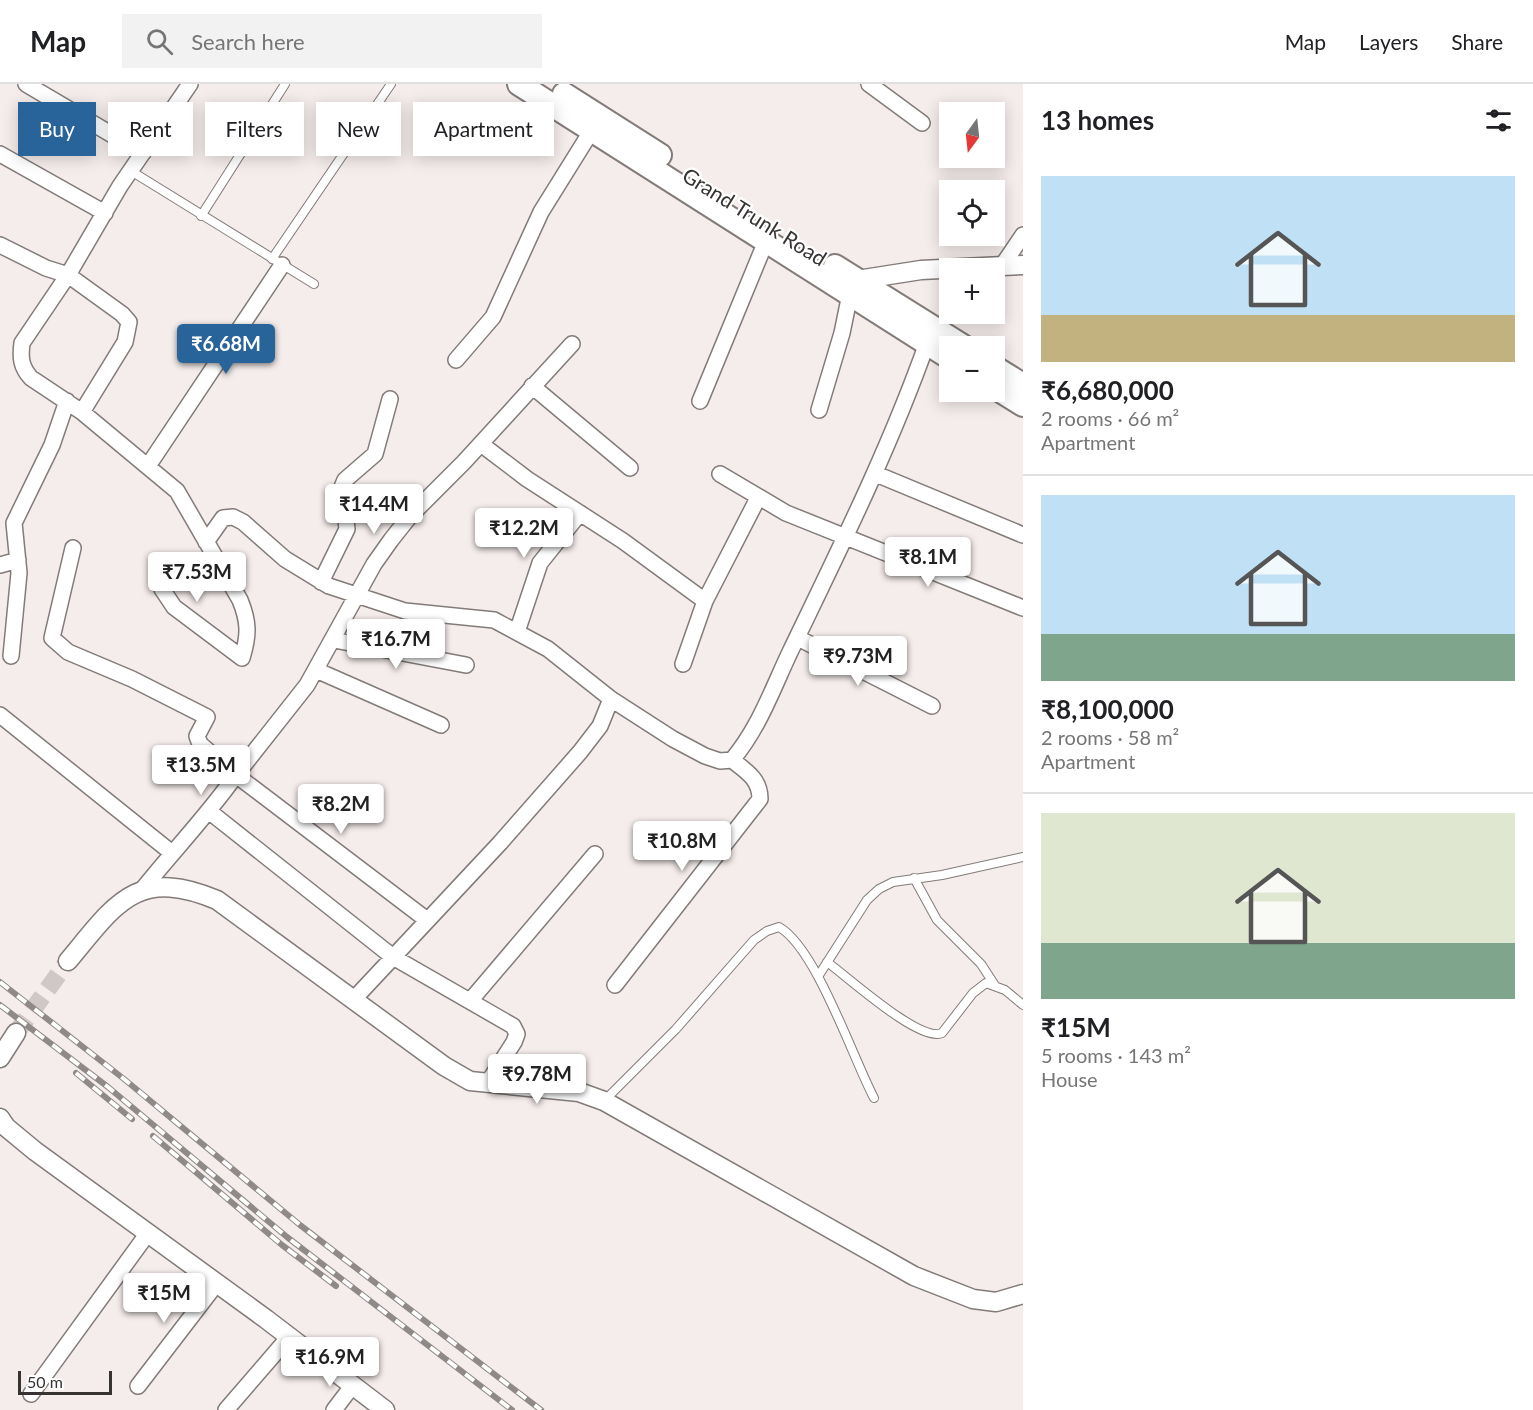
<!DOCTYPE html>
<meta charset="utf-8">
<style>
:root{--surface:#fff;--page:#f2f2f2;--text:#202124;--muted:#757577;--line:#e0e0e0;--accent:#28639a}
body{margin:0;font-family:Lato,sans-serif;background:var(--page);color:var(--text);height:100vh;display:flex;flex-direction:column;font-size:22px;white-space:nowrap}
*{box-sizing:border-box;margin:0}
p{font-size:20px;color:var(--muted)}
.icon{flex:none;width:33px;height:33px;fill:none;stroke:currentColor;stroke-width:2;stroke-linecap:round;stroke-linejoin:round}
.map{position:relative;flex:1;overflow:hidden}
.panel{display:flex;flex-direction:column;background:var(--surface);width:510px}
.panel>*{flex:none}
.guide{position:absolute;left:18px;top:18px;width:570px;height:54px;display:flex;gap:12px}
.needle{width:39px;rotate:195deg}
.tools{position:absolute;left:939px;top:18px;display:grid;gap:12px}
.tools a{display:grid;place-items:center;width:66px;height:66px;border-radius:0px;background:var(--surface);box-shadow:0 3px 15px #0003;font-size:30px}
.scale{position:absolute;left:18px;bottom:15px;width:94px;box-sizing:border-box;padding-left:6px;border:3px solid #363332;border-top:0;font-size:16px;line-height:21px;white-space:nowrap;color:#363332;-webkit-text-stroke:4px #fff;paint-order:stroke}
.price{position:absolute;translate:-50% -51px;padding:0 14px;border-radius:6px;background:#fff;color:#222;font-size:20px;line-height:39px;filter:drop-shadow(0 2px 3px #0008)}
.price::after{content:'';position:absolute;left:50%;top:36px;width:18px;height:14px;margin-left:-9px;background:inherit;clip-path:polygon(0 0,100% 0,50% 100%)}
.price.selected{background:var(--accent);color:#fff}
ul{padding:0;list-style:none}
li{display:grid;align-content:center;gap:12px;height:318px;padding:0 18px}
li+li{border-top:2px solid var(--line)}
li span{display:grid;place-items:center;height:186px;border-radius:0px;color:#555}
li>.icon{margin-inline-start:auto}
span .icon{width:108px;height:108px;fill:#fffc;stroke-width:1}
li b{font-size:26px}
h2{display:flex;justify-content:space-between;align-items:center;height:72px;padding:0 18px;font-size:26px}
.chip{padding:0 21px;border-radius:0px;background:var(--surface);box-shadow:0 3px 15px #0003;font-size:21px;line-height:54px}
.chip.selected{background:var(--accent);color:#fff}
header{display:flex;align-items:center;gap:36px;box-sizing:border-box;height:84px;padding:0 30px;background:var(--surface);border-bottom:2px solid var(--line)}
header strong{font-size:28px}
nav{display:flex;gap:33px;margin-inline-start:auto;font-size:21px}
.search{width:420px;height:54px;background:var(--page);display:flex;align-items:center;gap:15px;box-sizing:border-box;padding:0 21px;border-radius:0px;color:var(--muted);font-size:22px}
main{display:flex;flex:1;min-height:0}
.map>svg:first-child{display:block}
</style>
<header>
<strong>Map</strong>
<div class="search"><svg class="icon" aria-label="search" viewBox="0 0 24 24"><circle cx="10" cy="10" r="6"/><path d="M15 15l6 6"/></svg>Search here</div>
<nav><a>Map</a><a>Layers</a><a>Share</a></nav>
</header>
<main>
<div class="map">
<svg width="1023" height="1326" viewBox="0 0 1023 1326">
<rect width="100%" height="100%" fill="#f5edeb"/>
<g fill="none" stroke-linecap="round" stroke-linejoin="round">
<path stroke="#cfc8c6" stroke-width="18" stroke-dasharray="18 9" stroke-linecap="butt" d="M 16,949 L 68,877"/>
<g stroke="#827b78" stroke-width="10">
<path id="service" d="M 131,87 L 314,200
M 201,132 L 285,0
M 272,175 L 391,0
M 914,794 L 937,836 L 981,880 L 994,900
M 827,878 C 848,893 920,959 942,949 L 973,909 L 986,899 L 1005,906 L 1023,921
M 819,891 L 867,816 L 879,805 L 893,798 L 942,791 L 1023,773
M 605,1016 L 676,945 L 754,856 L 767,847 L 779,843 C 816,864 852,972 874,1014"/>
</g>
<g stroke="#827b78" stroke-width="18">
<path id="minor" d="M 26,0 L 143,69
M 190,0 L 120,102 L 68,191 L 22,259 C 20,274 21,283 31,294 L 82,328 L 177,407 L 240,516 C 249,538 249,551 242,574 L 174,523 L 162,505 L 164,489 C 181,475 197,477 217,477
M 869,0 L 922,39
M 0,70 L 105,129
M 0,161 L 46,184 L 68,191 L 122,230 L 129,238 L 125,258 L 82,328
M 1002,182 L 1023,151
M 456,276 L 493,233 L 541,128 L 592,46
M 532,302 L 630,384
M 700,317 L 766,157
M 819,326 L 842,249 L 850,210
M 481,360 L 527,395 L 623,457 L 705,517
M 148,382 L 282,181
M 720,390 L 786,429 L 1023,524
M 876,390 L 1023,451
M 206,458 L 223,434 L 233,433 L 243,438 L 285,475 L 329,502 L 405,527 L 494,536 L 548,565 L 611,615 L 673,655 L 705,672 L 720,677 L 732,676 C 759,644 772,606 790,568 C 839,466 889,366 927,259
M 73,464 L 52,554 L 68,568 L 132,595 L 207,633 L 197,652 L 200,660 L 236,691 C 207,732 173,767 142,806
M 0,481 L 18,476
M 321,498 L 347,445 L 342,403 L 345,396 L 375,370 L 390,315
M 517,548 L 540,479 L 580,429
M 798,554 L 932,622
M 334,556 L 466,581
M 11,572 L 19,489 L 14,439 L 52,361 L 67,317
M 683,580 L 705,517 L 758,414
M 316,586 L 441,641
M 0,631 L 172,769
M 210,728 L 393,873 L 513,942 L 517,950 L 514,958 L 487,1000
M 427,836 L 236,691 L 307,601 L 374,480 L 391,456 L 410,432 L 464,378 L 572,260
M 615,901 L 760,715 C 760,695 746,687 732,676
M 354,915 L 500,759 L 580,668 L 600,642 L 611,615
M 470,917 L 595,770
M 138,1302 L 217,1199
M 31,1310 L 148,1149
M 226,1326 L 289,1253
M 334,1326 L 353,1301"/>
</g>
<g stroke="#827b78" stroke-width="21">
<path id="tertiary" d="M 857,196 L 921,186 L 1023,181
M 68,877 C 115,821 136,782 217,816 L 444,982 L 470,997 L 579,1008 L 604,1017 L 914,1192 L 973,1215 L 996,1218 L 1023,1210
M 0,974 L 16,949
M 0,1034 L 6,1043 L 35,1067 L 266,1235 L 385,1326"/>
</g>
<g stroke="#827b78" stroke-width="26">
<path id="primary" d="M 519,0 L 950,274
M 564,10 L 660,71
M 835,182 L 963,262
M 994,283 L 1023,301
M 994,303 L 1023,321"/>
</g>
<use href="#service" stroke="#fff" stroke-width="8"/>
<use href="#minor" stroke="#fff" stroke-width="15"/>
<use href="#tertiary" stroke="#fff" stroke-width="18"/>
<use href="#primary" stroke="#fff" stroke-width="22"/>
<g stroke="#8f8a88" stroke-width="6">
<path id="rail" d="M 0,898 L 124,995 L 300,1141 L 541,1326
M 0,921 L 108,1003 L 287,1153 L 512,1326
M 76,989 L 132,1035
M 153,1052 L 282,1161 L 336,1202"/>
</g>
<use href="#rail" stroke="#fff" stroke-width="4" stroke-dasharray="11" stroke-linecap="butt"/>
</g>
<g text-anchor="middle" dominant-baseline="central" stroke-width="4.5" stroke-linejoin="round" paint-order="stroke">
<g font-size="21" fill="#363332" stroke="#fff">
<text transform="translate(755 132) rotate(32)">Grand Trunk Road</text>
</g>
</g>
</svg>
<div class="tools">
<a><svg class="needle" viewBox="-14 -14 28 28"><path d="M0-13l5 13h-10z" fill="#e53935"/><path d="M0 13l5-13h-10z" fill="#757577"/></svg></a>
<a><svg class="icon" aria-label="locate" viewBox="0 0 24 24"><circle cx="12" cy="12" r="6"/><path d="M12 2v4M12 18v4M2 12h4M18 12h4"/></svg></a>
<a>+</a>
<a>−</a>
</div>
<div class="scale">50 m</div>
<b class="price selected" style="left:226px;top:291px">₹6.68M</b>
<b class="price" style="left:374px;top:451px">₹14.4M</b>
<b class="price" style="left:524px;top:475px">₹12.2M</b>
<b class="price" style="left:928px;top:504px">₹8.1M</b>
<b class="price" style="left:197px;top:519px">₹7.53M</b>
<b class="price" style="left:396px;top:586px">₹16.7M</b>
<b class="price" style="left:858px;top:603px">₹9.73M</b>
<b class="price" style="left:201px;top:712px">₹13.5M</b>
<b class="price" style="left:341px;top:751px">₹8.2M</b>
<b class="price" style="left:682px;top:788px">₹10.8M</b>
<b class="price" style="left:537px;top:1021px">₹9.78M</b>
<b class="price" style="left:164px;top:1240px">₹15M</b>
<b class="price" style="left:330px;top:1304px">₹16.9M</b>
<div class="guide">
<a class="chip selected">Buy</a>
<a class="chip">Rent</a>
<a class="chip">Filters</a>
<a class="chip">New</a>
<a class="chip">Apartment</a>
</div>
</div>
<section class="panel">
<h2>13 homes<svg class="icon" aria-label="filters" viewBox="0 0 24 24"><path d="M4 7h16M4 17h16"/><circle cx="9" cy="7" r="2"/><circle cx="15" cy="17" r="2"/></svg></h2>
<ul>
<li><span style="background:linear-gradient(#bfe0f5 75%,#c2b280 0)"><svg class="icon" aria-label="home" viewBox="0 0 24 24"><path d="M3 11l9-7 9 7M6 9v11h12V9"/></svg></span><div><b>₹6,680,000</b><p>2 rooms · 66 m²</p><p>Apartment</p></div></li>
<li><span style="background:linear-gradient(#bfe0f5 75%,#7fa58c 0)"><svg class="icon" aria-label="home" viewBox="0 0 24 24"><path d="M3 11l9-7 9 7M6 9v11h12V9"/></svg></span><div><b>₹8,100,000</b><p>2 rooms · 58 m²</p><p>Apartment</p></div></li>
<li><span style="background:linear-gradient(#dfe7d0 70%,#7fa58c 0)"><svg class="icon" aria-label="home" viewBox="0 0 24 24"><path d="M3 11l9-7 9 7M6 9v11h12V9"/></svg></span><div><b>₹15M</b><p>5 rooms · 143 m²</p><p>House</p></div></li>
</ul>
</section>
</main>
